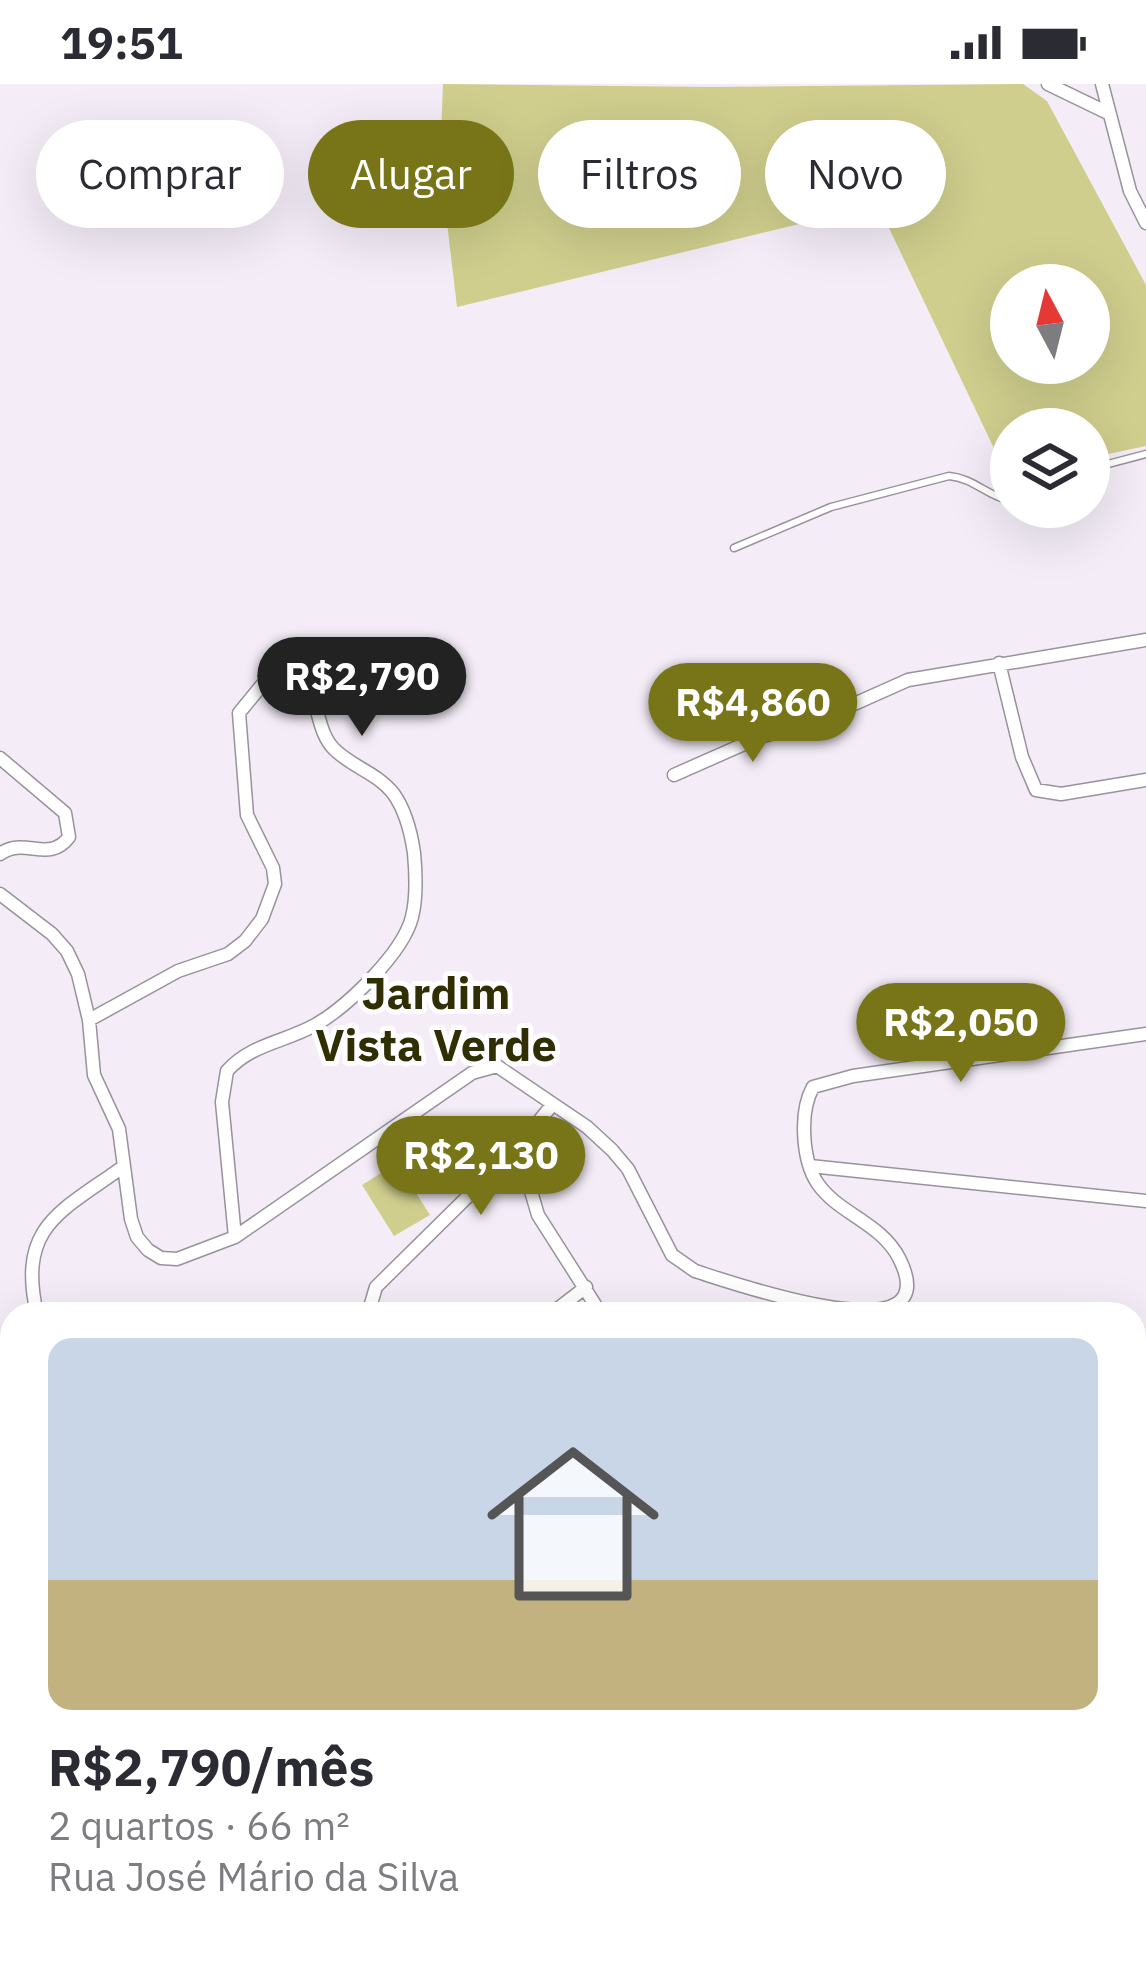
<!DOCTYPE html>
<html lang="pt">
<meta charset="utf-8">
<style>
:root{--surface:#fff;--page:#f7f7f7;--text:#2b2b33;--muted:#7c7c81;--accent:#787519}
body{margin:0;font-family:"IBM Plex Sans",sans-serif;background:var(--page);color:var(--text);height:100vh;display:flex;flex-direction:column;font-size:45px;white-space:nowrap}
*{box-sizing:border-box;margin:0}
p{font-size:39px;color:var(--muted)}
.icon{flex:none;width:66px;height:66px;fill:none;stroke:currentColor;stroke-width:2;stroke-linecap:round;stroke-linejoin:round}
.map{position:relative;flex:1;overflow:hidden}
.panel{position:absolute;left:0px;top:1218px;width:1146px;height:663px;display:flex;flex-direction:column;background:var(--surface);border-radius:36px 36px 0 0;box-shadow:0 12px 48px #0002}
.panel>*{flex:none}
.guide{position:absolute;left:36px;top:36px;width:1074px;height:108px;display:flex;gap:24px}
.needle{width:78px;rotate:353deg}
.tools{position:absolute;left:990px;top:180px;display:grid;gap:24px}
.tools a{display:grid;place-items:center;width:120px;height:120px;border-radius:50%;background:var(--surface);box-shadow:0 12px 48px #0002;font-size:60px}
.price{position:absolute;translate:-50% -102px;padding:0 27px;border-radius:42px;background:var(--accent);color:#fff;font-size:39px;line-height:78px;filter:drop-shadow(0 3px 6px #0008)}
.price::after{content:'';position:absolute;left:50%;top:72px;width:36px;height:27px;margin-left:-18px;background:inherit;clip-path:polygon(0 0,100% 0,50% 100%)}
.price.current{background:#222;color:#fff}
ul{padding:0;list-style:none}
li{display:grid;align-content:center;gap:24px;height:636px;padding:0 48px}
li span{display:grid;place-items:center;height:372px;border-radius:24px;color:#555}
li>.icon{margin-inline-start:auto}
span .icon{width:216px;height:216px;fill:#fffc;stroke-width:1}
li b{font-size:51px}
.chip{padding:0 42px;border-radius:54px;background:var(--surface);box-shadow:0 12px 48px #0002;font-size:42px;line-height:108px}
.chip.current{background:var(--accent);color:#fff}
.status{display:flex;justify-content:space-between;align-items:center;height:84px;padding:0 60px;background:var(--surface);direction:ltr}
.status svg{height:33px;fill:currentColor}
.map>svg:first-child{display:block}
</style>
<div class="status"><b>19:51</b><svg viewBox="0 0 49 12"><path d="M0 12V9h3v3zM5 12V6h3v6zM10 12V3h3v9zM15 12V0h3v12zM26 1h20v11H26zM47 4h2v5h-2z"/></svg></div>
<div class="map">
<svg width="1146" height="1879" viewBox="0 0 1146 1879">
<rect width="100%" height="100%" fill="#f4edf8"/>
<path fill="#cfce8d" fill-rule="evenodd" d="M 443,0 L 712,3 L 1023,0 L 1047,17 L 1146,201 L 1146,362 L 1089,374 L 1089,345 L 1011,345 L 1011,400 L 878,121 L 457,223 L 440,80 ZM 1011,201 L 1089,201 L 1089,279 L 1011,279 Z
M 397,1079 L 430,1131 L 394,1152 L 362,1101 Z"/>
<path fill="#b8b772" d="M 12,1660 L 12,1869 L 36,1869 L 33,1879 L 0,1879 L 0,1662 Z"/>
<g fill="none" stroke-linecap="round" stroke-linejoin="round">
<g stroke="#99929d" stroke-width="9">
<path id="lane" d="M 1089,385 L 1146,370
M 734,464 L 831,423 L 949,392 C 974,394 988,413 1011,417"/>
</g>
<g stroke="#99929d" stroke-width="15">
<path id="street" d="M 1048,0 L 1108,29
M 1102,0 L 1130,107 L 1146,139
M 999,579 L 1022,673 L 1036,706 L 1061,710 L 1146,696
M 0,674 L 65,729 L 69,753 C 49,780 24,752 0,770
M 674,691 L 760,653 L 816,637 L 908,596 L 1146,556
M 0,810 L 52,850 L 67,867 L 78,890 L 89,936 L 94,991 L 119,1045 L 131,1135 L 137,1153 L 148,1166 L 161,1174 L 177,1175 L 235,1153 L 472,989 L 497,982 L 587,1043 L 612,1066 L 628,1085 L 672,1171 L 695,1187 C 725,1196 952,1278 899,1174 C 881,1139 839,1130 818,1100 C 802,1077 799,1028 813,1003 L 853,992 L 1146,950
M 89,936 L 178,887 L 228,870 L 245,857 L 262,835 L 275,800 L 273,784 L 247,731 L 239,629 L 262,601 L 300,592 C 320,611 315,646 334,665 C 352,683 377,689 393,709 C 406,727 411,748 414,769 C 416,790 417,813 412,833 C 403,869 347,923 315,941 C 285,958 251,960 227,987 L 222,1018 L 235,1153
M 518,1063 L 538,1131 L 601,1230
M 810,1082 L 1146,1117
M 37,1230 C 17,1141 61,1128 124,1082
M 368,1230 L 376,1203 L 518,1063 L 552,1021
M 551,1230 L 586,1203
M 0,1480 L 12,1498
M 1134,1572 L 1146,1573
M 1134,1790 L 1146,1785
M 57,1879 L 61,1869
M 242,1879 L 243,1869
M 365,1879 L 367,1869
M 533,1879 L 537,1869
M 758,1879 L 760,1869
M 893,1879 L 894,1869
M 908,1879 L 933,1869"/>
</g>
<use href="#lane" stroke="#fff" stroke-width="6"/>
<use href="#street" stroke="#fff" stroke-width="12"/>
</g>
<g text-anchor="middle" dominant-baseline="central" stroke-width="10" stroke-linejoin="round" paint-order="stroke">
<g font-size="45" font-weight="bold" fill="#302e03" stroke="#fefdff">
<text x="436" y="908">Jardim<tspan x="436" dy="52">Vista Verde</tspan></text>
</g>
</g>
</svg>
<div class="tools">
<a><svg class="needle" viewBox="-14 -14 28 28"><path d="M0-13l5 13h-10z" fill="#e53935"/><path d="M0 13l5-13h-10z" fill="#7c7c81"/></svg></a>
<a><svg class="icon" aria-label="layers" viewBox="0 0 24 24"><path d="M12 4l9 5-9 5-9-5zM3 14l9 5 9-5"/></svg></a>
</div>
<b class="price current" style="left:362px;top:655px">R$2,790</b>
<b class="price" style="left:753px;top:681px">R$4,860</b>
<b class="price" style="left:961px;top:1001px">R$2,050</b>
<b class="price" style="left:481px;top:1134px">R$2,130</b>
<div class="guide">
<a class="chip">Comprar</a>
<a class="chip current">Alugar</a>
<a class="chip">Filtros</a>
<a class="chip">Novo</a>
</div>
<section class="panel">
<ul>
<li><span style="background:linear-gradient(#c9d6e8 65%,#c2b280 0)"><svg class="icon" aria-label="home" viewBox="0 0 24 24"><path d="M3 11l9-7 9 7M6 9v11h12V9"/></svg></span><div><b>R$2,790/mês</b><p>2 quartos · 66 m²</p><p>Rua José Mário da Silva</p></div></li>
</ul>
</section>
</div>
